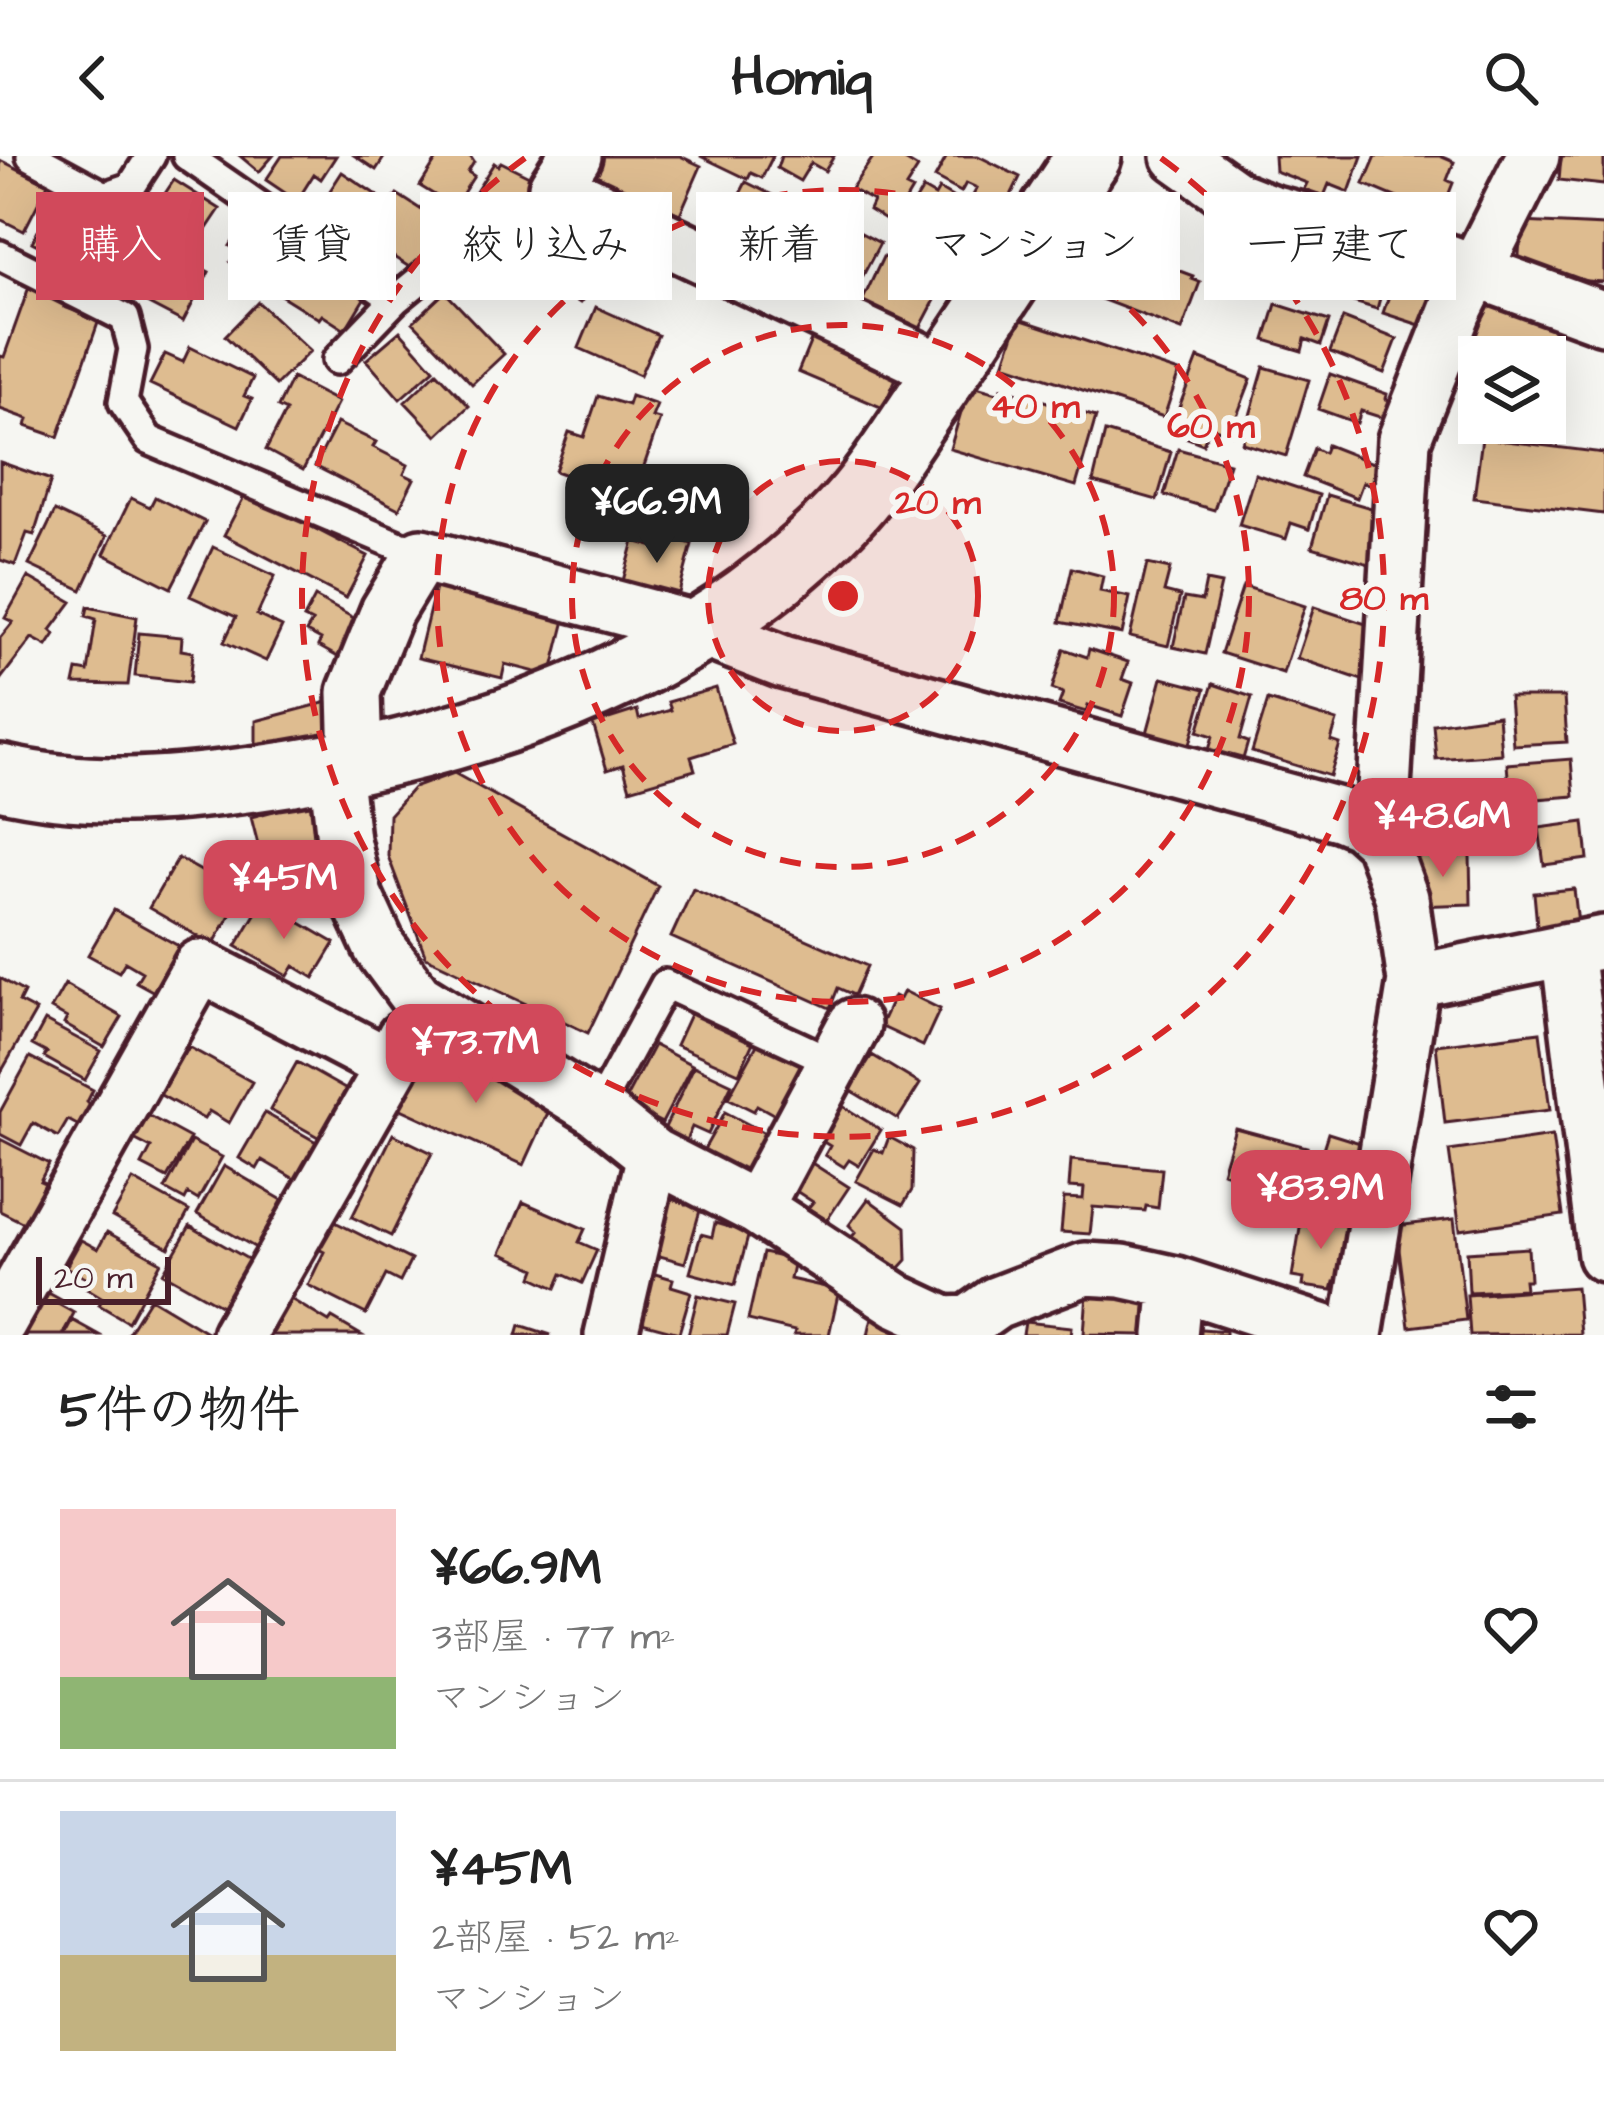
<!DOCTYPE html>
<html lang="ja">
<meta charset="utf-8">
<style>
:root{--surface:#fff;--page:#f2f2f2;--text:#222;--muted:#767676;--line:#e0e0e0;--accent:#d1495b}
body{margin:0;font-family:"Architects Daughter","Klee One",sans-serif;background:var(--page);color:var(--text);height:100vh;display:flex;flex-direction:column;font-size:45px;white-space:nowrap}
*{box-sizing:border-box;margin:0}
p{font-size:39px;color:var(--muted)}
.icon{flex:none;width:66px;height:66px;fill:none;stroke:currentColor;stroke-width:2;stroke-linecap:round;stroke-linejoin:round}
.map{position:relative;height:1179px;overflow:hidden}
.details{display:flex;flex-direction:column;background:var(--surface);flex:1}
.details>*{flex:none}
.top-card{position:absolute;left:36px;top:36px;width:1533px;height:108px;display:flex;gap:24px}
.tools{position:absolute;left:1458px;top:180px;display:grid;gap:24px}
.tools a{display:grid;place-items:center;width:108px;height:108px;border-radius:0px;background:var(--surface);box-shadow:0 12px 48px #0002;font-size:60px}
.scale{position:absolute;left:36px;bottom:30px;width:135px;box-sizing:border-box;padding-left:12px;border:6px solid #4a1f2b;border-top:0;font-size:33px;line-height:42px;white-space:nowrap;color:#4a1f2b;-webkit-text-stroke:9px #f6f6f2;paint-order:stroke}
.price{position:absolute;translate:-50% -102px;padding:0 27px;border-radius:24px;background:var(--accent);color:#fff;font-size:39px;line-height:78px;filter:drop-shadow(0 3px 6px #0008)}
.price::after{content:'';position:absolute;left:50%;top:72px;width:36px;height:27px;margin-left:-18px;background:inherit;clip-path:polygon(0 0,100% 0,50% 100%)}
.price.active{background:#222;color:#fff}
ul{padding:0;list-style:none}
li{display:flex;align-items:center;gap:36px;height:300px;padding:0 60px}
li+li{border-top:3px solid var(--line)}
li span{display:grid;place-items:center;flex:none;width:336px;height:240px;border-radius:0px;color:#555}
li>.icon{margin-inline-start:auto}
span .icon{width:144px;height:144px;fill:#fffc;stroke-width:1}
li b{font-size:51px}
h2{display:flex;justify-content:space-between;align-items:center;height:144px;padding:0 60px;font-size:51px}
.tag{padding:0 42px;border-radius:0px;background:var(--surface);box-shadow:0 12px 48px #0002;font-size:42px;line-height:108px}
.tag.active{background:var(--accent);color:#fff}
header{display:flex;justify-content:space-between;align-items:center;height:156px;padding:0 60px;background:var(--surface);font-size:54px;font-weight:700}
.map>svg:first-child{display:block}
</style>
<header><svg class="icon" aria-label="back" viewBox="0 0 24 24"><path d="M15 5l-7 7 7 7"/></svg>Homiq<svg class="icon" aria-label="search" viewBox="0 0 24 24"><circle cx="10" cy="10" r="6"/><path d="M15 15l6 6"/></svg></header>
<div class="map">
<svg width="1604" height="1179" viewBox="0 0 1604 1179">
<rect width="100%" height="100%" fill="#f6f6f2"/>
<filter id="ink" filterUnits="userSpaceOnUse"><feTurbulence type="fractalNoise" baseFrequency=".00833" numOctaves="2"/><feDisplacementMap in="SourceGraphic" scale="24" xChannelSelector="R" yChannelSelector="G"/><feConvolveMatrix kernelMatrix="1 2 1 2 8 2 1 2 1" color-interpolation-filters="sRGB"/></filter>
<g filter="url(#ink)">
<path fill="#debc90" stroke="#4a1f2b" stroke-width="3" d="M 240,0 L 273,0 L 259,16 Z
M 282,0 L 336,0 L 321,23 L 314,18 L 297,45 L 266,24 Z
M 355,0 L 385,0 L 376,14 Z
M 439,0 L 470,0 L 474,6 L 468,16 L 474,20 L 454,51 L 420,30 Z
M 595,0 L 680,0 L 701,10 L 680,58 L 587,17 Z
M 700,0 L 773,0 L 762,22 L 751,17 L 748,23 Z
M 781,0 L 834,0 L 825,15 L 811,7 L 800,25 L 777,12 Z
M 874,0 L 898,0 L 918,12 L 906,31 L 912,34 L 892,68 L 869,54 L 873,45 L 851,33 Z
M 947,0 L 978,0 L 1020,21 L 1001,60 L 970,45 L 977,32 L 966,27 L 961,36 L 935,22 Z
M 1274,0 L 1362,0 L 1349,36 L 1329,28 L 1324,40 L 1304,33 L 1307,27 L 1275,15 Z
M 1376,0 L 1440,0 L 1454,6 L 1447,24 L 1453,27 L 1440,60 L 1364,28 Z
M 1561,0 L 1604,0 L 1604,29 L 1559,24 Z
M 0,4 L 48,28 L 24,75 L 0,63 Z
M 501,6 L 537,24 L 505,75 L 467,50 L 494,7 L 498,10 Z
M 342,16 L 381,42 L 356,81 L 327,61 L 330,57 L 320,50 Z
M 174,24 L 220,53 L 200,83 L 193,78 L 184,94 L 144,69 Z
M 746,26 L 776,41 L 773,47 L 793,57 L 776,91 L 724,69 Z
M 63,28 L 100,48 L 69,105 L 32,86 Z
M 923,33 L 935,40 L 939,33 L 977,56 L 974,61 L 985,68 L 967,96 L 906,60 Z
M 397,38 L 431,60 L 427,67 L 434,72 L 427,81 L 435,87 L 417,116 L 367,84 Z
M 818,54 L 880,87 L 857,131 L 824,114 L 820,123 L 791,107 Z
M 557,63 L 620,94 L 580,147 L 525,111 Z
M 255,66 L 289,87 L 265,128 L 230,106 L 237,94 L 230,90 L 240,75 L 247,79 Z
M 1521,66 L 1604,70 L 1604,126 L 1554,123 L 1518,115 Z
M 123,72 L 209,116 L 183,166 L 97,121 Z
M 1216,72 L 1274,81 L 1266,132 L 1208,123 Z
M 1076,76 L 1193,120 L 1192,123 L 1200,126 L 1182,174 L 1064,129 L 1072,108 L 1065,106 Z
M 896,82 L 954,108 L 917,178 L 859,152 L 883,101 L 887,102 Z
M 1282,84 L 1334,93 L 1326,142 L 1274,134 Z
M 297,92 L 333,114 L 329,120 L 365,141 L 345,174 L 322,159 L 319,163 L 266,130 L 287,97 L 292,101 Z
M 1346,99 L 1365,105 L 1363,114 L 1386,120 L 1377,153 L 1334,140 Z
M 1398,114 L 1441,128 L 1426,171 L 1383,157 Z
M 29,131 L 67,144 L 64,151 L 99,164 L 58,281 L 26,270 L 28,263 L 0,253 L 0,200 L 4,201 Z
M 445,136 L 504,198 L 472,228 L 413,166 Z
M 1485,140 L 1557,168 L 1544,201 L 1479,201 L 1479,209 L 1460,201 Z
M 258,146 L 310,195 L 276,229 L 225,180 Z
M 1276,148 L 1329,165 L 1321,189 L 1305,183 L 1302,195 L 1265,184 Z
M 596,151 L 658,179 L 640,219 L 579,192 Z
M 1343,162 L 1397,183 L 1384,217 L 1330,196 Z
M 1019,163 L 1179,216 L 1164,261 L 1004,208 Z
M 400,175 L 434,213 L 400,243 L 366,204 Z
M 814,177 L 900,213 L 883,252 L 798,216 Z
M 190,191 L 253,222 L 244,240 L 252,243 L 239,270 L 150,228 L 165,198 L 183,206 Z
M 1198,202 L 1251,223 L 1230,278 L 1210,270 L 1203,288 L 1170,275 Z
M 1264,211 L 1309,224 L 1286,300 L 1242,287 Z
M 437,216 L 469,250 L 437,280 L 405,246 Z
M 1330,218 L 1387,238 L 1386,243 L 1396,246 L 1389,264 L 1361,255 L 1357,267 L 1318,253 Z
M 292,222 L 338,246 L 303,314 L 266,294 L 286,255 L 278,251 Z
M 969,229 L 1001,238 L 1002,232 L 1096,261 L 1076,330 L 950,293 Z
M 598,240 L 628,249 L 631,240 L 657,249 L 652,261 L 660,263 L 631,348 L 610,341 L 607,348 L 576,338 L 580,324 L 555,315 L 569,276 L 584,281 Z
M 337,267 L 376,286 L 373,291 L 408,309 L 404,318 L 414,323 L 399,353 L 315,310 Z
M 1105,276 L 1171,296 L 1157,344 L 1093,326 Z
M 1482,282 L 1604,297 L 1604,358 L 1474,342 Z
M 1327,289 L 1386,312 L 1379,332 L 1363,326 L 1357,342 L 1303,321 L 1314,292 L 1324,297 Z
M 1178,293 L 1229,307 L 1214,354 L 1164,339 Z
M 0,306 L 51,324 L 34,379 L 27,377 L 15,409 L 0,404 Z
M 1255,318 L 1319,339 L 1309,373 L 1291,367 L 1286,383 L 1239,369 Z
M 246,337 L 368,400 L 346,442 L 224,379 Z
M 1327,339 L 1388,357 L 1372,409 L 1312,391 Z
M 155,341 L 205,366 L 171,432 L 104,398 L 131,342 L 150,351 Z
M 55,355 L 107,380 L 82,434 L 29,409 Z
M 662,379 L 692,388 L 679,437 L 653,430 L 650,440 L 621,432 L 634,385 L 658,392 Z
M 213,391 L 275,420 L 257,459 L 282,471 L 266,505 L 224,486 L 236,461 L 190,440 Z
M 1147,408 L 1170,413 L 1164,436 L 1180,440 L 1168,490 L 1130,481 Z
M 1072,412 L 1103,420 L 1100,435 L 1130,441 L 1122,478 L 1060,466 Z
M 28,421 L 72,446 L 51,474 L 55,478 L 47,490 L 32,482 L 0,524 L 0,482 L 13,466 L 5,462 Z
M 437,424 L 567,456 L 551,520 L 505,508 L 502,522 L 418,502 Z
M 1206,425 L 1221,428 L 1205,498 L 1173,491 L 1184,442 L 1202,445 Z
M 1243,430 L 1305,450 L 1283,517 L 1221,497 Z
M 315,441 L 365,468 L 345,505 L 318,490 L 321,484 L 306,476 L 312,466 L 304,462 Z
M 88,451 L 137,461 L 128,529 L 74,528 L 77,514 L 88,516 L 96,463 L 86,460 Z
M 1314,451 L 1375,471 L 1365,525 L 1297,502 Z
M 139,477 L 182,481 L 181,494 L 193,496 L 190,526 L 135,520 Z
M 1064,493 L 1087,501 L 1089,493 L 1128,506 L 1122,523 L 1133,527 L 1122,560 L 1088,549 L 1086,556 L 1059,548 L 1063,537 L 1052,533 Z
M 1162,522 L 1205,533 L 1187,599 L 1144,588 Z
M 1213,528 L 1252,541 L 1240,583 L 1248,586 L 1243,603 L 1236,601 L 1233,609 L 1207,601 L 1213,580 L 1198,575 Z
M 716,532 L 733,588 L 691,601 L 695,614 L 630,633 L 623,609 L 607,614 L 593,568 L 637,554 L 639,563 L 671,554 L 668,546 Z
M 1509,541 L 1564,541 L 1567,586 L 1513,589 Z
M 335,544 L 334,585 L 256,592 L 256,565 Z
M 1268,544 L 1337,565 L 1331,585 L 1340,588 L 1330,620 L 1252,596 Z
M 1498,559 L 1501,598 L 1436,603 L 1433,568 Z
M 1571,603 L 1574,640 L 1510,645 L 1507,608 Z
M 454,617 L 658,730 L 588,877 L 426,801 L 388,700 L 389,659 L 413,632 Z
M 1502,625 L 1505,662 L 1451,667 L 1451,661 L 1416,664 L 1413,639 L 1484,633 L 1483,627 Z
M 315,644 L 336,723 L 271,739 L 251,661 Z
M 1584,666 L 1588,703 L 1544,709 L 1539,672 Z
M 1470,699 L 1471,748 L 1416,750 L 1415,700 Z
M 178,702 L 242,738 L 213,789 L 149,752 Z
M 693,733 L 867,810 L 854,839 L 838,832 L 830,852 L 671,781 Z
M 1574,733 L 1579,776 L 1538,780 L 1534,737 Z
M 263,745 L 335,787 L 314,822 L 294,810 L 288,820 L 236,790 Z
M 114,754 L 184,793 L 158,838 L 136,826 L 142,816 L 125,806 L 119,816 L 88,799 Z
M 0,822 L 24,836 L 19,846 L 36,855 L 0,918 Z
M 65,828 L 122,861 L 104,891 L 64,868 L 67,862 L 51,853 Z
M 904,835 L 940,853 L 923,890 L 880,870 L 894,840 L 900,843 Z
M 692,854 L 755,882 L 739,917 L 676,889 Z
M 45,865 L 101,895 L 85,924 L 44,901 L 47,897 L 32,889 Z
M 1540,876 L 1550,954 L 1445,967 L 1436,889 Z
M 759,885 L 811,913 L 784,964 L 757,949 L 754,955 L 728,942 Z
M 654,889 L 692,909 L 662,967 L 633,952 L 636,947 L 626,942 Z
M 189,891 L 252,926 L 229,967 L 209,955 L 204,963 L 150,933 L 180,895 L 185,898 Z
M 427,891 L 552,948 L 524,1009 L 399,952 Z
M 872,899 L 920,928 L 898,963 L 850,934 Z
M 30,901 L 93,934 L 87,946 L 90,949 L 79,970 L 68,964 L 58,981 L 33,967 L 21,989 L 0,978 L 0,956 Z
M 297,906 L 361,942 L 334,990 L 270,954 Z
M 694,910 L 732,928 L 708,978 L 692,971 L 683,991 L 660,982 Z
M 836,946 L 881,974 L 859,1010 L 849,1004 L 844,1011 L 825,999 L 830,990 L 814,980 Z
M 140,955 L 190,982 L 167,1022 L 142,1009 L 151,992 L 126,979 Z
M 725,956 L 776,983 L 756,1019 L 741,1011 L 738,1018 L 702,997 Z
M 265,957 L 325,991 L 298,1025 L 262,1004 L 257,1013 L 239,1002 Z
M 1235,972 L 1307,991 L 1295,1036 L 1222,1016 Z
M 1328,977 L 1373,991 L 1361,1032 L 1315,1018 Z
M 393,978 L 432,997 L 391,1080 L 352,1061 Z
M 1552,980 L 1563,1059 L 1460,1074 L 1449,995 Z
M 889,981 L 913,994 L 912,1034 L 903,1049 L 856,1025 L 874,993 L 883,997 Z
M 0,983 L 49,1008 L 40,1025 L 47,1028 L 26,1068 L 0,1055 Z
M 191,985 L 222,1001 L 198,1044 L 188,1038 L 185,1044 L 165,1033 Z
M 804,1002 L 849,1031 L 827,1064 L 808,1052 L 813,1046 L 787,1029 Z
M 1071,1004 L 1162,1013 L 1158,1052 L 1146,1050 L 1145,1055 L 1093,1051 L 1090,1078 L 1061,1076 L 1064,1042 L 1083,1043 L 1084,1032 L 1069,1031 Z
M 224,1010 L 284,1045 L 256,1092 L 197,1058 Z
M 133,1024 L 189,1055 L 169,1092 L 112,1061 Z
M 660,1040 L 701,1051 L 685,1107 L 645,1096 Z
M 868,1043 L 906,1071 L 907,1104 L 896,1116 L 848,1085 L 856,1076 L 849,1069 Z
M 523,1046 L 585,1073 L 579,1086 L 597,1094 L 582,1127 L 562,1118 L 556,1132 L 533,1121 L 536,1113 L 501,1097 Z
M 1302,1059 L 1350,1067 L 1341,1127 L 1334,1126 L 1332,1134 L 1303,1130 L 1304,1123 L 1292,1121 Z
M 323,1060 L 411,1104 L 400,1126 L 386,1119 L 366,1158 L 308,1129 L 324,1096 L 309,1088 Z
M 1454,1063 L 1466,1164 L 1409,1171 L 1396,1070 Z
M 715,1067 L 749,1077 L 735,1129 L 690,1117 L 701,1078 L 712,1081 Z
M 190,1070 L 253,1106 L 227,1153 L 163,1117 Z
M 107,1076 L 161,1106 L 128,1166 L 99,1149 L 103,1142 L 85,1131 L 89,1124 L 66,1111 L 81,1084 L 98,1093 Z
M 1528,1092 L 1530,1124 L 1524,1124 L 1525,1133 L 1469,1136 L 1467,1096 Z
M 763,1097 L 794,1104 L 790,1123 L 839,1134 L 829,1179 L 794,1179 L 795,1175 L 748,1164 Z
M 641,1114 L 673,1123 L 671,1130 L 691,1136 L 679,1177 L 627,1163 Z
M 36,1130 L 61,1144 L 58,1148 L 74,1157 L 62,1179 L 9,1179 Z
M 1576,1131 L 1580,1178 L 1470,1179 L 1467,1139 Z
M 1087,1137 L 1146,1142 L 1143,1179 L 1084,1178 Z
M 698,1139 L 735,1148 L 727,1179 L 688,1179 Z
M 150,1142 L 210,1178 L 128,1177 Z
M 289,1142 L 329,1166 L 332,1162 L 361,1179 L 266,1179 Z
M 872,1161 L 900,1167 L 899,1176 L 913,1179 L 868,1179 Z
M 72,1164 L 99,1179 L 64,1179 Z
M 1025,1166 L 1072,1171 L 1071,1179 L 1023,1179 Z
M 520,1169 L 551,1179 L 517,1179 Z
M 1189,1172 L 1226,1175 L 1226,1179 L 1189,1179 Z"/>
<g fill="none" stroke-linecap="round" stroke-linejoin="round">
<g stroke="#4a1f2b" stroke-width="36">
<path id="service" d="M 31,0 L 105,40 L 131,31 L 151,0
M 187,0 L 395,144 L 433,113 L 477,106 L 505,92 L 555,31
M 0,99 L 125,162 L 133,193 L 123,246 L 149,284 L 421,399
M 337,204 L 395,144
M 597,954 L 665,828 L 835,907"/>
</g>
<g stroke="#4a1f2b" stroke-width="60">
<path id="minor" d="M 575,0 L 555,31 L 947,216
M 1178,0 L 1237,42 L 1270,55 L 1415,93 L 1604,162
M 356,606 L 354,536 L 387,455 L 421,399 L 698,473 L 783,506 L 1342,659 L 1361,667 L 1381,685
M 335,612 L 343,684 L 356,740 L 380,792 L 417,842 L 597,954 L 653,999 L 756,1052 L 898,1145 L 945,1167 L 969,1166 L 996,1147 L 1085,1113 L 1122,1115 L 1176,1127 L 1336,1179
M 1567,793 L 1604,1099
M 1414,825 L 1604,786
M 756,1052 L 854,869
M 0,1166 L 200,810 L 392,910
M 238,1179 L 392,910 L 403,882
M 611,1179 L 653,999
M 1171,1179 L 1176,1127
M 1356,1179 L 1414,825 L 1402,742 L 1381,685 L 1404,284 L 1455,155 L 1533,0"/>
</g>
<g stroke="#4a1f2b" stroke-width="72">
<path id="tertiary" d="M 0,621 C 85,641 167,635 253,623 C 465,594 690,519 841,361 C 875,326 901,283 928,243 C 983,163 1035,81 1089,0"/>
</g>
<use href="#service" stroke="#f6f6f2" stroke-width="27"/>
<use href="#minor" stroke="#f6f6f2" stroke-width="51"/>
<use href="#tertiary" stroke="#f6f6f2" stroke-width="63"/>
</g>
</g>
<circle cx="843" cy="440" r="135" fill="#d62828" fill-opacity=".12"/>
<g fill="none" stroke="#d62828" stroke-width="6" stroke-dasharray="21 15">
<circle cx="843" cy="440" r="135"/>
<circle cx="843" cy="440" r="271"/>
<circle cx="843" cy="440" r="406"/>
<path d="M1161 2A541 541 0 1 1 525 2"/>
</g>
<circle cx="843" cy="440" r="18" fill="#d62828" stroke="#f6f6f2" stroke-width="6"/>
<g font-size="36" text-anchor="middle" font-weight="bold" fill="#d62828" stroke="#f6f6f2" stroke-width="12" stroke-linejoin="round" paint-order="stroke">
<text x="1035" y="261">40 m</text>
<text x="1211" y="281">60 m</text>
<text x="938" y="357">20 m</text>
<text x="1384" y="453">80 m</text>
</g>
</svg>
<div class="tools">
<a><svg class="icon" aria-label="layers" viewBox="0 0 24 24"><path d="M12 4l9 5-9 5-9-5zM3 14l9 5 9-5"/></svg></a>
</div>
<div class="scale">20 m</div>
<b class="price active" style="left:657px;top:410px">¥66.9M</b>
<b class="price" style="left:1443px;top:724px">¥48.6M</b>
<b class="price" style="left:284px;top:786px">¥45M</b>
<b class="price" style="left:476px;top:950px">¥73.7M</b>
<b class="price" style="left:1321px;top:1096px">¥83.9M</b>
<div class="top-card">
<a class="tag active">購入</a>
<a class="tag">賃貸</a>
<a class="tag">絞り込み</a>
<a class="tag">新着</a>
<a class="tag">マンション</a>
<a class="tag">一戸建て</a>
</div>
</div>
<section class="details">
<h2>5件の物件<svg class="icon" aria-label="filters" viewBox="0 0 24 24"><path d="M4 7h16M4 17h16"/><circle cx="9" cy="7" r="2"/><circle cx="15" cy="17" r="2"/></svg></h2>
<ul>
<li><span style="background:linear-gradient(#f6c9c9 70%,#8fb573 0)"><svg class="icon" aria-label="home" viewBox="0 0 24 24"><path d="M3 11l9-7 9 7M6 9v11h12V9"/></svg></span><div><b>¥66.9M</b><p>3部屋 · 77 m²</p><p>マンション</p></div><svg class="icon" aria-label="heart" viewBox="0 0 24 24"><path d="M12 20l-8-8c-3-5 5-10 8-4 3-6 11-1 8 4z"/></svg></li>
<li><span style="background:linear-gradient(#c9d6e8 60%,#c2b280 0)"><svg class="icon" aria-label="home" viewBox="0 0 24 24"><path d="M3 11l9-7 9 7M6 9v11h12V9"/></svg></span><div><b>¥45M</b><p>2部屋 · 52 m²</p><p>マンション</p></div><svg class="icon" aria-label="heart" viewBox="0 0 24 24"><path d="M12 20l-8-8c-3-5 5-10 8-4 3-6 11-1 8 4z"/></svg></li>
</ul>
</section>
